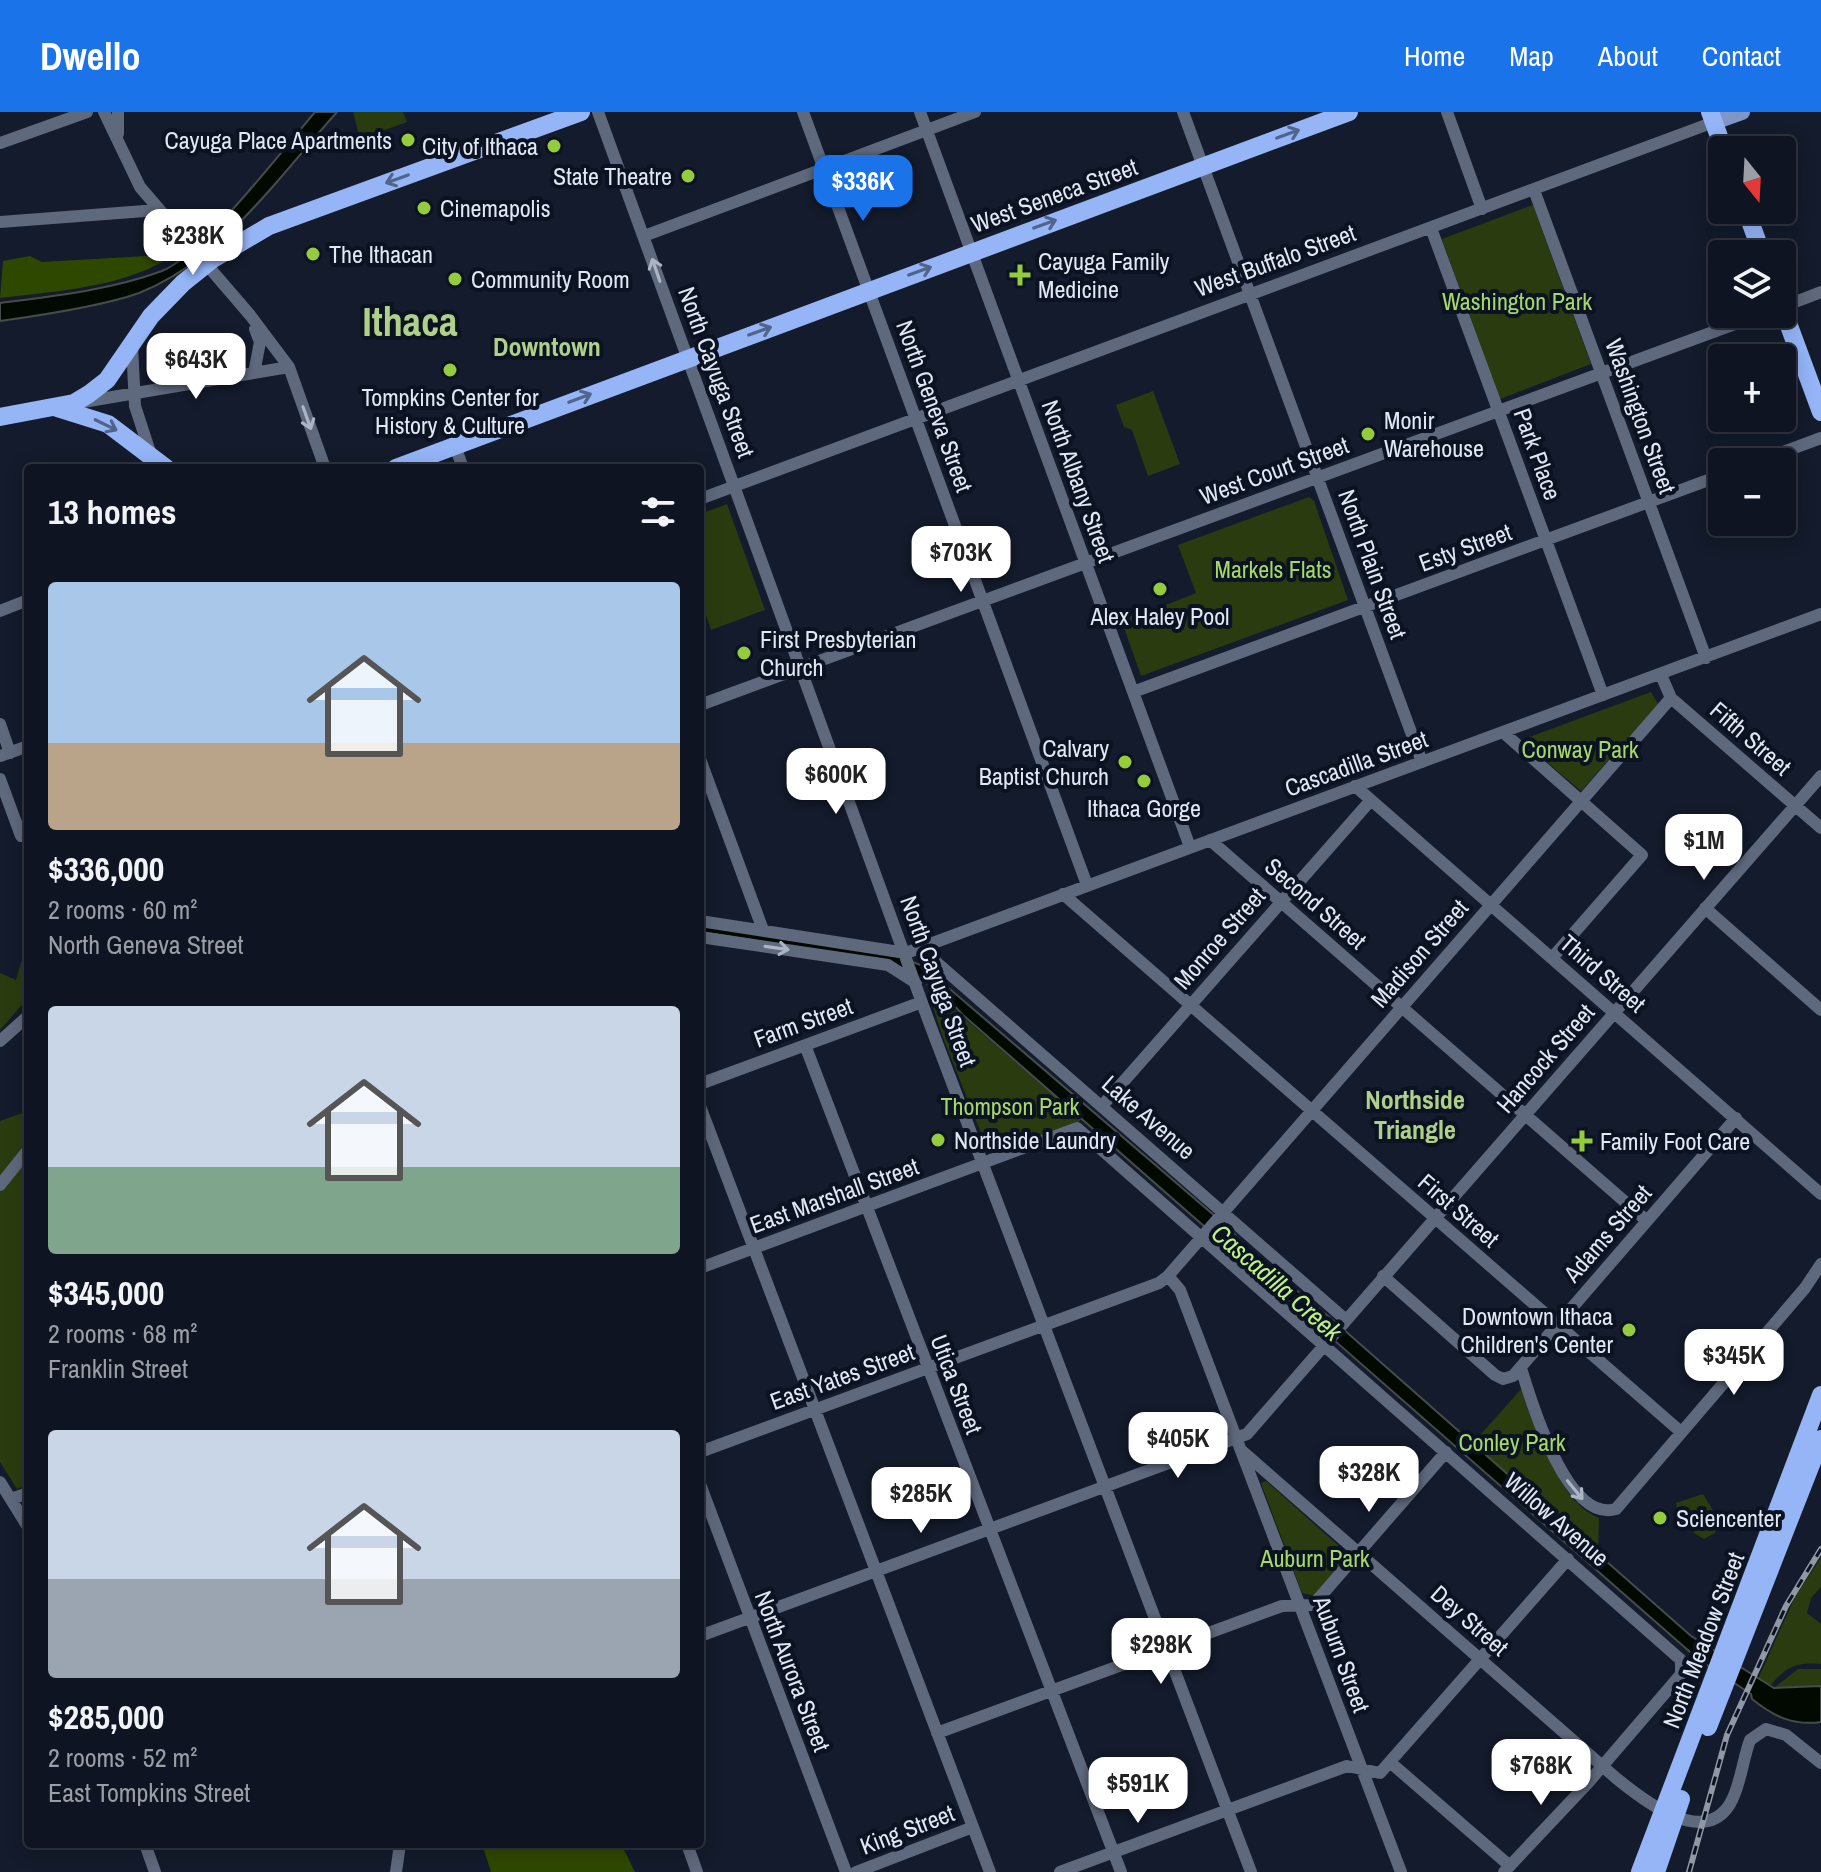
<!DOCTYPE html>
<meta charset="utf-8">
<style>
:root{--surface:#0e1421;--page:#171d2a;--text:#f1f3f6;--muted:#9b9ea5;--line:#2e333f;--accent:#1a73e8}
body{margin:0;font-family:"Archivo Narrow",sans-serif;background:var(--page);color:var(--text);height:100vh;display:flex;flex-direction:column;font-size:30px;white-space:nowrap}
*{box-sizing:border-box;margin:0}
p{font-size:26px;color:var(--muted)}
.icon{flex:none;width:44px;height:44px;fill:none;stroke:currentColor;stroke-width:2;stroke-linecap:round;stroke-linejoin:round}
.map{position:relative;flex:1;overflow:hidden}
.side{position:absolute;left:24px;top:352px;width:680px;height:1384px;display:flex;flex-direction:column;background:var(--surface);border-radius:8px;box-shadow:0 4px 20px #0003,0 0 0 2px var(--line)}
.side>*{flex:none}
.needle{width:52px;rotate:162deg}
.tools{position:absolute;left:1708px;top:24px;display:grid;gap:16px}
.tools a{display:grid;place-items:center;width:88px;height:88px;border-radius:8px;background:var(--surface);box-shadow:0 4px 20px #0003,0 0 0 2px var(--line);font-size:40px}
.price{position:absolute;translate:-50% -68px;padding:0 18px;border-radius:16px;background:#fff;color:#222;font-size:26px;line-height:52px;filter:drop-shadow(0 2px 4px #0008)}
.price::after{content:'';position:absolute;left:50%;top:48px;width:24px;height:18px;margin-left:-12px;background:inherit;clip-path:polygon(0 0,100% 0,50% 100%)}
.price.on{background:var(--accent);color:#fff}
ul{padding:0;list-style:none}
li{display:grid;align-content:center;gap:16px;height:424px;padding:0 24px}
li span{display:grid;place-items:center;height:248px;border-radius:8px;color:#555}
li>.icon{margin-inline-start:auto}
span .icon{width:144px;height:144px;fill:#fffc;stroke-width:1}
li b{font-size:34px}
h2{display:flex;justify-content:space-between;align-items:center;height:96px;padding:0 24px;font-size:34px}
header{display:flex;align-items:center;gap:48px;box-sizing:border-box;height:112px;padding:0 40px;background:var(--accent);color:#fff}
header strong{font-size:38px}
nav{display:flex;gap:44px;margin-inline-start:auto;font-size:28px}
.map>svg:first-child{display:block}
</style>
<header>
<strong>Dwello</strong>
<nav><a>Home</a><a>Map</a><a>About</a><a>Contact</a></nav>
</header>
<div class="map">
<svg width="1821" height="1760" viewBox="0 0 1821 1760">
<rect width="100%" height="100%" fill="#131b2c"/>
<path fill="#2a3c0f" d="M 353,0 L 403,0 L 407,10 L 360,27 Z
M 1533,93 L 1591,252 L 1500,287 L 1442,127 Z
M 1153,279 L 1180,352 L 1148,364 L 1132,318 L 1124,315 L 1116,293 Z
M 1309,385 L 1314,389 L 1348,488 L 1141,564 L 1120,504 L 1140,496 L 1143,502 L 1196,481 L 1178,433 Z
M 727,392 L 765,498 L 711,518 L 704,497 L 700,498 L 700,402 Z
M 1651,580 L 1658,592 L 1581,679 L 1521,628 Z
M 28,842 L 28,886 L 0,918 L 0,861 L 16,868 L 21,850 Z
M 925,868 L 935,881 L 1081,1007 L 1079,1010 L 989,1041 L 942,923 Z
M 28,999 L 28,1373 L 17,1377 L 0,1350 L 0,1009 Z
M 1523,1275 C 1540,1315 1554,1387 1599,1406 L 1598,1442 L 1473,1331 Z
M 1266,1369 L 1349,1443 L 1315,1484 L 1302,1481 L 1261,1371 Z
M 1703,1382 L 1718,1407 L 1715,1421 L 1704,1427 L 1694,1421 L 1694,1415 L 1678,1405 L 1676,1391 Z
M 1821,1445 L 1821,1475 L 1811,1486 L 1807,1501 L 1821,1512 L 1821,1552 C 1796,1550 1786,1555 1770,1574 L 1758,1567 L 1794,1487 Z
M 1798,1557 L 1821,1557 L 1821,1574 L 1774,1576 Z"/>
<path fill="#2f4800" d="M 166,127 L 177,141 C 129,175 58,179 0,186 L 3,149 L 30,144 L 42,150 L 147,144 Z
M 482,1732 L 621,1732 L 635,1760 L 491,1760 Z"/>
<path fill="#020900" stroke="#454c49" stroke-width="2" d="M 315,0 L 337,0 C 279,64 223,148 139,181 C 106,193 36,204 0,209 L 0,191 C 55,184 110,178 162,159 C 201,144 285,35 315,0 Z
M 700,813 L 890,841 L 923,854 L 1230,1117 L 1252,1142 L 1334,1209 L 1691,1524 L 1774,1576 L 1821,1574 L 1821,1610 C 1793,1614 1773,1604 1752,1587 L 1751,1582 L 1698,1547 L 963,903 L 937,875 L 890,850 L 700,820 Z"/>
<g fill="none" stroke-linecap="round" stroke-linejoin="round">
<path stroke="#5f697d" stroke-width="12" d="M 104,0 L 140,75 L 250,203 L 289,255 L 325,356
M 118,0 L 118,22
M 598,0 L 929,910 L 1251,1760
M 803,0 L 1087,773
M 920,0 L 1190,735
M 1183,0 L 1422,650
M 1447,0 L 1482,97
M 0,31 L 87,0
M 1534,78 L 1706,546
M 0,110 L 158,98
M 1431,116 L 1603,583
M 644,124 L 975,0
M 1782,195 L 1821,180
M 132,233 L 135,294 L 151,343
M 254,261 L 260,230 L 255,217
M 83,290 L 289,255
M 455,334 L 463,356
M 1756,350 L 1821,326
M 700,387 L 1714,10
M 0,499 L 28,488
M 1661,563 L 1671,586 L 1821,716
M 1133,580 L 1722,363
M 700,593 L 1762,202
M 0,612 L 10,641
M 1504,621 L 1642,743 L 1552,846
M 0,644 L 28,634
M 700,647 L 763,818
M 0,667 L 21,724
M 1355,674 L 1821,1082
M 1210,728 L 1647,1109
M 1063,782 L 1681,1320
M 1705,796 L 1821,898
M 700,809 L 906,841
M 700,825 L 888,853 L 916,871
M 928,832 L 936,850 L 1346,1208
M 906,841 L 1821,502
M 0,929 L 28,904
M 805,933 L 1121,1760
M 700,972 L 922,890
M 700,994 L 990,1760
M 1102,994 L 1371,688
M 0,1073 L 28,1038
M 700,1156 L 1077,1016 L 1681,1548 L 1681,1562 L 1677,1567 L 1587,1672 L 1504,1760
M 1168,1164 L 1180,1178 L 1401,1760
M 1383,1164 L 1495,1263 L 1503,1267 L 1513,1264 L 1736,1006
M 1521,1256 C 1532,1292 1567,1411 1616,1397 L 1805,1176 L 1821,1152
M 1241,1338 L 1616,1666 C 1643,1688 1707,1739 1732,1688 C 1741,1670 1743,1647 1750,1628 L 1766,1617 L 1786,1623 L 1821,1651
M 700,1340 L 1159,1171 L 1168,1164 L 1671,586
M 0,1370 L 28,1415
M 700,1372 L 846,1760
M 11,1387 L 28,1381
M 700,1524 L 1247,1322 L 1821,664
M 937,1621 L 1282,1494 L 1313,1493 L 1446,1340
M 1391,1651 L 1510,1754
M 145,1732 L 155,1760
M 687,1732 L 697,1760
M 396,1760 L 400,1732
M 856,1760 L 973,1715
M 1060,1760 L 1347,1654 L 1380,1661 L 1568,1447"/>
<path stroke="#7f97c6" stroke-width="16" d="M 1714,10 L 1742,0"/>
<path stroke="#95b5f7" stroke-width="18" d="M 1710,0 L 1724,38
M 1746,98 L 1762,142
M 1782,195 L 1821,300
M 57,296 L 108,312 L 166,356
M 0,305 L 74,291 L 89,282 L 107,268 L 151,204 L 183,171 L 213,147 L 269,114 L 581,0
M 396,356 L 1349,0
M 1708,1615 L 1821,1327
M 1640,1760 L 1821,1283
M 1656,1760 L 1681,1687"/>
<g stroke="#9097a5" stroke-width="6">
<path id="rail" d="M 1689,1760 L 1727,1623 L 1786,1494 L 1821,1437"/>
</g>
<use href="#rail" stroke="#0b1222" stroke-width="3" stroke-dasharray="9" stroke-linecap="butt"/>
</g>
<defs><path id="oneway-shaft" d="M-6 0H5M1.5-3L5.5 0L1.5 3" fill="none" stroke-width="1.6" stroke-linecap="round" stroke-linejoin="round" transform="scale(2)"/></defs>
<g stroke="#50648c">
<use href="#oneway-shaft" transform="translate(1288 22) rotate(-20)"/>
<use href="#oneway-shaft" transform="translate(397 67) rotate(160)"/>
<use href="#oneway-shaft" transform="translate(1045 112) rotate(-20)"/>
<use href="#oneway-shaft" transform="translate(920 159) rotate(-20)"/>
<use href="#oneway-shaft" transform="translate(760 219) rotate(-20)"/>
<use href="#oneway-shaft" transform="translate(580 286) rotate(-21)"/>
<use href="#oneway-shaft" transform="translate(106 313) rotate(26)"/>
</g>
<g stroke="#adb5c4">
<use href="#oneway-shaft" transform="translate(656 158) rotate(-109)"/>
<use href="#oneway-shaft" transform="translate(307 306) rotate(70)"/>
<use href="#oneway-shaft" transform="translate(777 836) rotate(8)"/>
<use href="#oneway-shaft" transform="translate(1575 1378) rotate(51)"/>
</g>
<g fill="#93cc3d" stroke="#0b1222" stroke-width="3">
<circle cx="408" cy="28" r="8"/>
<circle cx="554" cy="34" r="8"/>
<circle cx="688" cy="64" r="8"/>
<circle cx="424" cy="96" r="8"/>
<circle cx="313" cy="142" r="8"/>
<path d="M1016 151h8v8h8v8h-8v8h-8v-8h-8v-8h8z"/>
<circle cx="455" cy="167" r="8"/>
<circle cx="450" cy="258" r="8"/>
<circle cx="1368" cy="322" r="8"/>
<circle cx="1160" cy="477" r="8"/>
<circle cx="744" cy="541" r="8"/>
<circle cx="1125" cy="650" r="8"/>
<circle cx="1144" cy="669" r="8"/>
<circle cx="938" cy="1028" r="8"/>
<path d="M1578 1017h8v8h8v8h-8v8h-8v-8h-8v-8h8z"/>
<circle cx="1629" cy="1218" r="8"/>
<circle cx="1660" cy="1406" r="8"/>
</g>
<g text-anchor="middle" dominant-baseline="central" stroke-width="8" stroke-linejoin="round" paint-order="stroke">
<g font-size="24" fill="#e1e7f3" stroke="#0b1222" text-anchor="start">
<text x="392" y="28" text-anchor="end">Cayuga Place Apartments</text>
<text x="538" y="34" text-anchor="end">City of Ithaca</text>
<text x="672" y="64" text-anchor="end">State Theatre</text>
<text x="440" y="96">Cinemapolis</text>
<text x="329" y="142">The Ithacan</text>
<text x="1038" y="149">Cayuga Family<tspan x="1038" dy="28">Medicine</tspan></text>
<text x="471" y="167">Community Room</text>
<text x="450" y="285" text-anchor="middle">Tompkins Center for<tspan x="450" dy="28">History &amp; Culture</tspan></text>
<text x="1384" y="308">Monir<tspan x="1384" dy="28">Warehouse</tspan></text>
<text x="1160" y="504" text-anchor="middle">Alex Haley Pool</text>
<text x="760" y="527">First Presbyterian<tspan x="760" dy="28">Church</tspan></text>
<text x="1109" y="636" text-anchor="end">Calvary<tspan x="1109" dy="28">Baptist Church</tspan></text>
<text x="1144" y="696" text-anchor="middle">Ithaca Gorge</text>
<text x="954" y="1028">Northside Laundry</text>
<text x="1600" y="1029">Family Foot Care</text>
<text x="1613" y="1204" text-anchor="end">Downtown Ithaca<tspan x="1613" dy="28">Children's Center</tspan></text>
<text x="1676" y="1406">Sciencenter</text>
</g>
<g font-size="24" fill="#e1e7f3" stroke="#0b1222">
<text transform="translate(1054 83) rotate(-20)">West Seneca Street</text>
<text transform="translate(1275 148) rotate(-20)">West Buffalo Street</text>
<text transform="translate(717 260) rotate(70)">North Cayuga Street</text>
<text transform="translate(935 294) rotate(70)">North Geneva Street</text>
<text transform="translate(1641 304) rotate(70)">Washington Street</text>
<text transform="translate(1538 342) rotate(70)">Park Place</text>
<text transform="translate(1274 358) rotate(-20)">West Court Street</text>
<text transform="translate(1079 369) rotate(70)">North Albany Street</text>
<text transform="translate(1465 435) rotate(-20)">Esty Street</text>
<text transform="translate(1373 452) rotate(70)">North Plain Street</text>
<text transform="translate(1751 626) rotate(41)">Fifth Street</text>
<text transform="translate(1356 651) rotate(-20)">Cascadilla Street</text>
<text transform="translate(1316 791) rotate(41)">Second Street</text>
<text transform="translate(1219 826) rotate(-49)">Monroe Street</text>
<text transform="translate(1419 841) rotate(-49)">Madison Street</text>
<text transform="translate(1603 861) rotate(41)">Third Street</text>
<text transform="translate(939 869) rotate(70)">North Cayuga Street</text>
<text transform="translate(803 910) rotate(-20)">Farm Street</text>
<text transform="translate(1545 946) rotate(-49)">Hancock Street</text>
<text transform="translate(1149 1005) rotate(41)">Lake Avenue</text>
<text transform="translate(834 1083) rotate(-20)">East Marshall Street</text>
<text transform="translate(1459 1098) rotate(41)">First Street</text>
<text transform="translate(1607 1121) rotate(-49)">Adams Street</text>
<text transform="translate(842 1264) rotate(-20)">East Yates Street</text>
<text transform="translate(957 1272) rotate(69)">Utica Street</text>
<text transform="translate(1557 1407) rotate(41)">Willow Avenue</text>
<text transform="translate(1470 1508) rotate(41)">Dey Street</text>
<text transform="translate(1703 1528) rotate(-69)">North Meadow Street</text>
<text transform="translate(1342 1542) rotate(70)">Auburn Street</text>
<text transform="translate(793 1559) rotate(69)">North Aurora Street</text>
<text transform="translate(907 1717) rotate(-21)">King Street</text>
</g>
<g font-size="24" fill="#a6d866" stroke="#0b1222">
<text x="1517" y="189">Washington Park</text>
<text x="1273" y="457">Markels Flats</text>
<text x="1580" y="637">Conway Park</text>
<text x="1010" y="994">Thompson Park</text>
<text x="1512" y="1330">Conley Park</text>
<text x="1315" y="1446">Auburn Park</text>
</g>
<g font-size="26" font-weight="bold" fill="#b0d08a" stroke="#0b1222">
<text x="547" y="234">Downtown</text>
<text x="1415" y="987">Northside<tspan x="1415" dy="30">Triangle</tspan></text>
</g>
<g font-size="26" font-style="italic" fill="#bff280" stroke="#0b1222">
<text transform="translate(1277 1170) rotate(41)">Cascadilla Creek</text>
</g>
<g font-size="40" font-weight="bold" fill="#b0d08a" stroke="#0b1222">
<text x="410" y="209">Ithaca</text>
</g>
</g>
</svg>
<div class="tools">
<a><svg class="needle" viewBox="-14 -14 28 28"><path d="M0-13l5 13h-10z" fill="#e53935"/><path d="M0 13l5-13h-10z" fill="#9b9ea5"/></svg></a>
<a><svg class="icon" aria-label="layers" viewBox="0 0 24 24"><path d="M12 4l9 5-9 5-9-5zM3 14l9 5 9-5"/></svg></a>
<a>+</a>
<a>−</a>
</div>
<b class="price on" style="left:863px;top:111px">$336K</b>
<b class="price" style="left:193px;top:165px">$238K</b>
<b class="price" style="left:196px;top:289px">$643K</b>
<b class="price" style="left:961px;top:482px">$703K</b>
<b class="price" style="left:836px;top:704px">$600K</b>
<b class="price" style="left:1704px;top:770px">$1M</b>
<b class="price" style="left:1734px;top:1285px">$345K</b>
<b class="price" style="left:1178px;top:1368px">$405K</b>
<b class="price" style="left:1369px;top:1402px">$328K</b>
<b class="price" style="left:921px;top:1423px">$285K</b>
<b class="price" style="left:1161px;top:1574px">$298K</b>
<b class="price" style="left:1541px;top:1695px">$768K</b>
<b class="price" style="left:1138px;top:1713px">$591K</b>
<section class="side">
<h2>13 homes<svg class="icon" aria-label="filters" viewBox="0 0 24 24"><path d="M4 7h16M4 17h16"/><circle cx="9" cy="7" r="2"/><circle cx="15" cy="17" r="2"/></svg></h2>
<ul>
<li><span style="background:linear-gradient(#a9c7e8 65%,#b9a48a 0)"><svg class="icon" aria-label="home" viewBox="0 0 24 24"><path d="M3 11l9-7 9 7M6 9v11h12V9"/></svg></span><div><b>$336,000</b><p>2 rooms · 60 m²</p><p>North Geneva Street</p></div></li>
<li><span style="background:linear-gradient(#c9d6e8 65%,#7fa58c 0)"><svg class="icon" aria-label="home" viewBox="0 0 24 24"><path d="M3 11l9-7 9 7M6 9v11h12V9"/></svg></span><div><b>$345,000</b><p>2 rooms · 68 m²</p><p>Franklin Street</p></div></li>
<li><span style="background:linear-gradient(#c9d6e8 60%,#9aa5b1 0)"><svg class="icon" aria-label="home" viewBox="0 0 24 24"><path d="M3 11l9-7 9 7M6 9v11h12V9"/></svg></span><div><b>$285,000</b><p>2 rooms · 52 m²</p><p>East Tompkins Street</p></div></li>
</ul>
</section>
</div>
